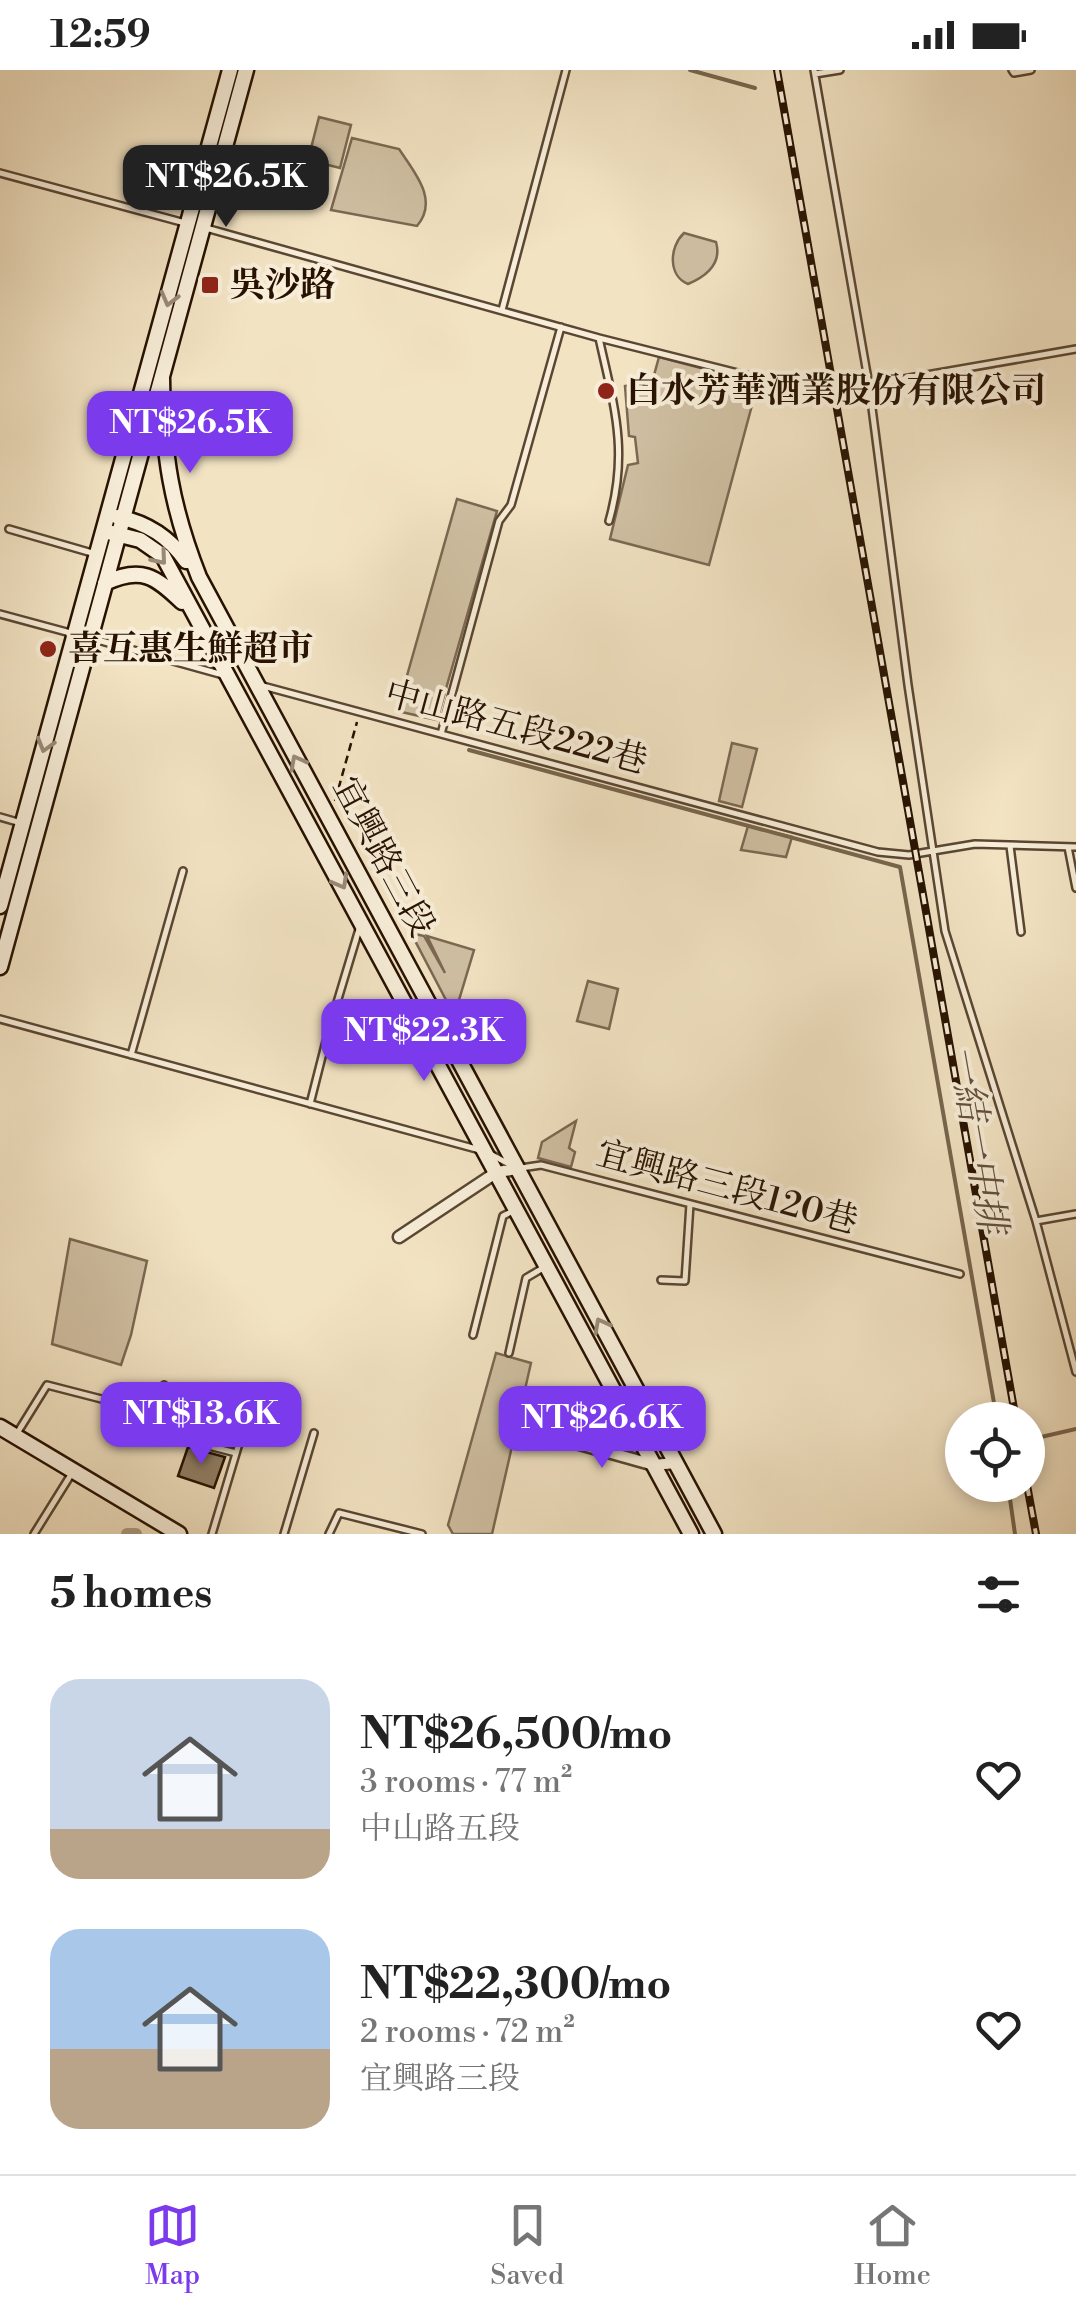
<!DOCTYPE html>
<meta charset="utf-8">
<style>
:root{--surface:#fff;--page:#f2f2f2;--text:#222;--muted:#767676;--line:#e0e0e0;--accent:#7c3aed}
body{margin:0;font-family:"Libre Bodoni","Noto Serif TC",serif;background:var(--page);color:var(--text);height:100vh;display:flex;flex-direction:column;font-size:38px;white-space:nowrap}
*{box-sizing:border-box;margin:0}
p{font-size:32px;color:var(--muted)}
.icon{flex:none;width:55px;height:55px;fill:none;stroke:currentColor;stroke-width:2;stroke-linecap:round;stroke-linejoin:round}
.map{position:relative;height:1464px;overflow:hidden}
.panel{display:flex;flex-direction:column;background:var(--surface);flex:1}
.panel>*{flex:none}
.buttons{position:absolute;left:945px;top:1332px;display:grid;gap:20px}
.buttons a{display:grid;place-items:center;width:100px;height:100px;border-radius:50%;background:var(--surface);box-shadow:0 5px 15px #0003;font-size:50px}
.price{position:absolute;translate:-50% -85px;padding:0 22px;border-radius:20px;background:var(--accent);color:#fff;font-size:32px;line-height:65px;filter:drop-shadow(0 2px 5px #0008)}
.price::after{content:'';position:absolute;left:50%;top:60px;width:30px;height:22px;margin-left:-15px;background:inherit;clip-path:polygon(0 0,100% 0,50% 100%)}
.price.selected{background:#222;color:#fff}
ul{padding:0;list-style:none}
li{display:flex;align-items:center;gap:30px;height:250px;padding:0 50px}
li span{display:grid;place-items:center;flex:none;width:280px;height:200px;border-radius:30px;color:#555}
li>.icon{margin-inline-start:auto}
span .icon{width:120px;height:120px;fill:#fffc;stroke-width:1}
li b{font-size:42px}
h2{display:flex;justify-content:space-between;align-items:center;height:120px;padding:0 50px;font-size:42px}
.status{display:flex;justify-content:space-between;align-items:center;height:70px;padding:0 50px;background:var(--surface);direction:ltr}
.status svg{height:28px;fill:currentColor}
.menu{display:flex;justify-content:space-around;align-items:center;height:140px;border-top:2px solid var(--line);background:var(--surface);font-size:28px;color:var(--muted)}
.menu a{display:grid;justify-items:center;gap:5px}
.menu .selected{color:var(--accent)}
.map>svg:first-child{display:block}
</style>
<div class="status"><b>12:59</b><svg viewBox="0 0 49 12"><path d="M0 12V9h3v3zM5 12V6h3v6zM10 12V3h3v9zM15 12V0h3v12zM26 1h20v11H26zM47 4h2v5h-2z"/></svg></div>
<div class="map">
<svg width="1076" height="1464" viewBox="0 0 1076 1464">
<rect width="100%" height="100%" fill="#f2e3c3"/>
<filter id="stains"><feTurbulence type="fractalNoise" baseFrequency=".002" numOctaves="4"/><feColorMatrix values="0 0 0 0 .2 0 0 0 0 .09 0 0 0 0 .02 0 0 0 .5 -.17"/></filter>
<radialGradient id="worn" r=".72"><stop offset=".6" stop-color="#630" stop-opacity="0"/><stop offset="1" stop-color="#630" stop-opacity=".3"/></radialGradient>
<path fill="#cfbfa2" stroke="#7b6852" stroke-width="2.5" d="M 319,47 L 351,55 L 340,98 L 308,90 Z
M 352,68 L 399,79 C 415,103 439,130 417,156 L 331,140 Z
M 684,163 L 716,172 C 722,193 707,206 688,214 C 668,206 669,177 684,163 Z
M 659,287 L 758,313 L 709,495 L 610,469 L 628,395 L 638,393 L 635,367 L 629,366 L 625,316 L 643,313 L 644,316 L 651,316 Z
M 457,429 L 497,441 L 437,650 L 397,641 Z
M 732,673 L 757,679 L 742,737 L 719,731 Z
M 748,756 L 792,767 L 786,787 L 741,780 Z
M 411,863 L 424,866 L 445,903 L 427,866 L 474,880 L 459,930 L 458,953 Z
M 588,911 L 618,919 L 609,959 L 577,951 Z
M 576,1051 L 569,1078 L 575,1082 L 571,1097 L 538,1088 L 542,1072 Z
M 70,1169 L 147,1191 L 131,1265 L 121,1295 L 52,1274 Z
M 496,1283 L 531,1293 L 492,1464 L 453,1464 L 448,1455 Z"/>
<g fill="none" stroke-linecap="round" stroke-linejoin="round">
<path stroke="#77654e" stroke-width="4" d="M 690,0 L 755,18
M 469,680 L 900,797 L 997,1350
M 1028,1370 L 1076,1359
M 1008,1415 L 1015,1464"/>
<path stroke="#ad9c81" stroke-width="12" d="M 127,1464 L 136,1464"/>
</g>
<path fill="#917f66" stroke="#271201" stroke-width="2.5" d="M 188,1377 L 225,1387 L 214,1418 L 178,1406 Z"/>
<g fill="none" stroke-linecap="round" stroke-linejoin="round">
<g stroke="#5a4632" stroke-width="10">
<path id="lane" d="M 814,0 L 869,315 L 908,615 L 945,861 L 1036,1151 L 1076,1302
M 1012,0 L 1014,3 L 1031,0
M 815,4 L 840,0
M 0,103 L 185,153
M 206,158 L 599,268 C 614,336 629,381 609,451
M 502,240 L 566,0
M 599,268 L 801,319
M 869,315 L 1076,279
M 9,459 L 92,483
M 0,544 L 74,564
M 94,569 L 223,605
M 263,616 L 878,782 L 909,785 L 975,774 L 1076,777
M 441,664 L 499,451 L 511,435 L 561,257
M 0,747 L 21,753
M 1010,776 L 1021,862
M 1068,777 L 1076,818
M 0,949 L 480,1080
M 329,959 L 360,856
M 131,985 L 183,801
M 310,1034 L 326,971
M 490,1084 L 511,1095
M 521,1098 L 541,1095 L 960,1204
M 1036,1151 L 1076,1144
M 661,1210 L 685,1211 L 690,1134
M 473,1265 L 503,1146 L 515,1140
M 509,1283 L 526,1208 L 543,1198
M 164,1315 L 151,1361 L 236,1383
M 16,1365 L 47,1315 L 117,1333
M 203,1374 L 214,1330
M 34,1464 L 72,1403
M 212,1464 L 249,1340
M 284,1464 L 314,1363
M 329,1464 L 339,1443 L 422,1464"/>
</g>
<g stroke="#5a4632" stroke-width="15">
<path id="street" d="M 399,1167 L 497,1102 L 518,1099
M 533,1361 L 654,1395 L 675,1393"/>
</g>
<g stroke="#271201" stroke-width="19">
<path id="secondary" d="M 162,308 C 163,384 171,436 199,507 L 714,1464
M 118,447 C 148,453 169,467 186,491
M 104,461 L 140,470 L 163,486 L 691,1464
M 105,513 C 141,496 155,506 182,532
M 0,836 L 230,0
M 0,897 L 246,0
M 0,1357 L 179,1464"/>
</g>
<path stroke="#271201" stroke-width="2.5" stroke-dasharray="8 5" stroke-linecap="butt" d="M 335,731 L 357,652"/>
<use href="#lane" stroke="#f7edd8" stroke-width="5"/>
<use href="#street" stroke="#f7edd8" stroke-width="10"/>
<use href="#secondary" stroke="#f7edd8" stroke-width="14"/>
<g stroke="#271201" stroke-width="8">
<path id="rail" d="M 777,0 L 1016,1350
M 1027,1415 L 1036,1464"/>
</g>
<use href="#rail" stroke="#f7edd8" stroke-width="4" stroke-dasharray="11" stroke-linecap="butt"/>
</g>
<defs><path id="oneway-chevron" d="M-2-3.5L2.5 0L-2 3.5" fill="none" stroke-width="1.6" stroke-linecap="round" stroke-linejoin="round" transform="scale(2.5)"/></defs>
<g stroke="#998a77">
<use href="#oneway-chevron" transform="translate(169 229) rotate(105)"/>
<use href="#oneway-chevron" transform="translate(160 488) rotate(50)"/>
<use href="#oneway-chevron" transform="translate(45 675) rotate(106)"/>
<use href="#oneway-chevron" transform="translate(297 692) rotate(-118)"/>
<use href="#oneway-chevron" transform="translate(341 812) rotate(61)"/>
<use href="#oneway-chevron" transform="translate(601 1255) rotate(-118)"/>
</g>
<g fill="#8f2418" stroke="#f7edd8" stroke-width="4">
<rect x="200" y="205" width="20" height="20" rx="5"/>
<circle cx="606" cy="321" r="10"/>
<circle cx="48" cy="579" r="10"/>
</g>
<g text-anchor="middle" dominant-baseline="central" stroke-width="8" stroke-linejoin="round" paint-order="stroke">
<g font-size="35" font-weight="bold" fill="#271201" stroke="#f7edd8" text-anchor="start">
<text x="230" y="215">吳沙路</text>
<text x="626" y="321">白水芳華酒業股份有限公司</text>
<text x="68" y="579">喜互惠生鮮超市</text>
</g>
<g font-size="35" fill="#271201" stroke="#f7edd8">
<text transform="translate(516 658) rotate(15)">中山路五段222巷</text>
<text transform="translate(383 787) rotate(62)">宜興路三段</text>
<text transform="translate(727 1118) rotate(15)">宜興路三段120巷</text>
</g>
<g font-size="38" font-style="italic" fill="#63503b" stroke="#f7edd8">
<text transform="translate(976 1069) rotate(80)">一結一中排</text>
</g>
</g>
<rect width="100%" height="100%" filter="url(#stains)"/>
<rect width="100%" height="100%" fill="url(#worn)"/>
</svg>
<div class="buttons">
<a><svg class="icon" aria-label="locate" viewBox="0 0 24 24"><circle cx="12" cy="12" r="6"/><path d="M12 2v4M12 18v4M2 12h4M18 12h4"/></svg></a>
</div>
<b class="price selected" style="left:226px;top:160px">NT$26.5K</b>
<b class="price" style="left:190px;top:406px">NT$26.5K</b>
<b class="price" style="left:424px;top:1014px">NT$22.3K</b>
<b class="price" style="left:201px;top:1397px">NT$13.6K</b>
<b class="price" style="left:602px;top:1401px">NT$26.6K</b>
</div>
<section class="panel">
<h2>5 homes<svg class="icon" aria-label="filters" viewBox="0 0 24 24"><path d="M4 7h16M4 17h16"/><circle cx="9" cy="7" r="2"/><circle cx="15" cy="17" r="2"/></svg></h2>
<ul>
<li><span style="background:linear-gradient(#c9d6e8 75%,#b9a48a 0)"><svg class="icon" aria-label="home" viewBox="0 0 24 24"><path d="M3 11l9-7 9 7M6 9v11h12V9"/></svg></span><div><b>NT$26,500/mo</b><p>3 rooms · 77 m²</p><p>中山路五段</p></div><svg class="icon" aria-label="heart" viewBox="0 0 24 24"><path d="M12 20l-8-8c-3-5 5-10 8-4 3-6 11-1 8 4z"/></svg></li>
<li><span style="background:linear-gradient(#a9c7e8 60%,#b9a48a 0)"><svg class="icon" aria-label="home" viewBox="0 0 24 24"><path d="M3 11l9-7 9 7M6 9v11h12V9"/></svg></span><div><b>NT$22,300/mo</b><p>2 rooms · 72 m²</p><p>宜興路三段</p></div><svg class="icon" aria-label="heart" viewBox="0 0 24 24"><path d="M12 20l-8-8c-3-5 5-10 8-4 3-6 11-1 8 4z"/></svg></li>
</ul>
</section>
<nav class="menu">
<a class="selected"><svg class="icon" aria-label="map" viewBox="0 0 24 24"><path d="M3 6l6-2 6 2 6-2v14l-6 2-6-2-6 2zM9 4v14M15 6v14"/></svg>Map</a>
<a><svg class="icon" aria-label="saved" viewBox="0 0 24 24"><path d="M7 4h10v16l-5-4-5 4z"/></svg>Saved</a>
<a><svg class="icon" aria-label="home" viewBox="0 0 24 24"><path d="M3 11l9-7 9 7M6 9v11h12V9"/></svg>Home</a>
</nav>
